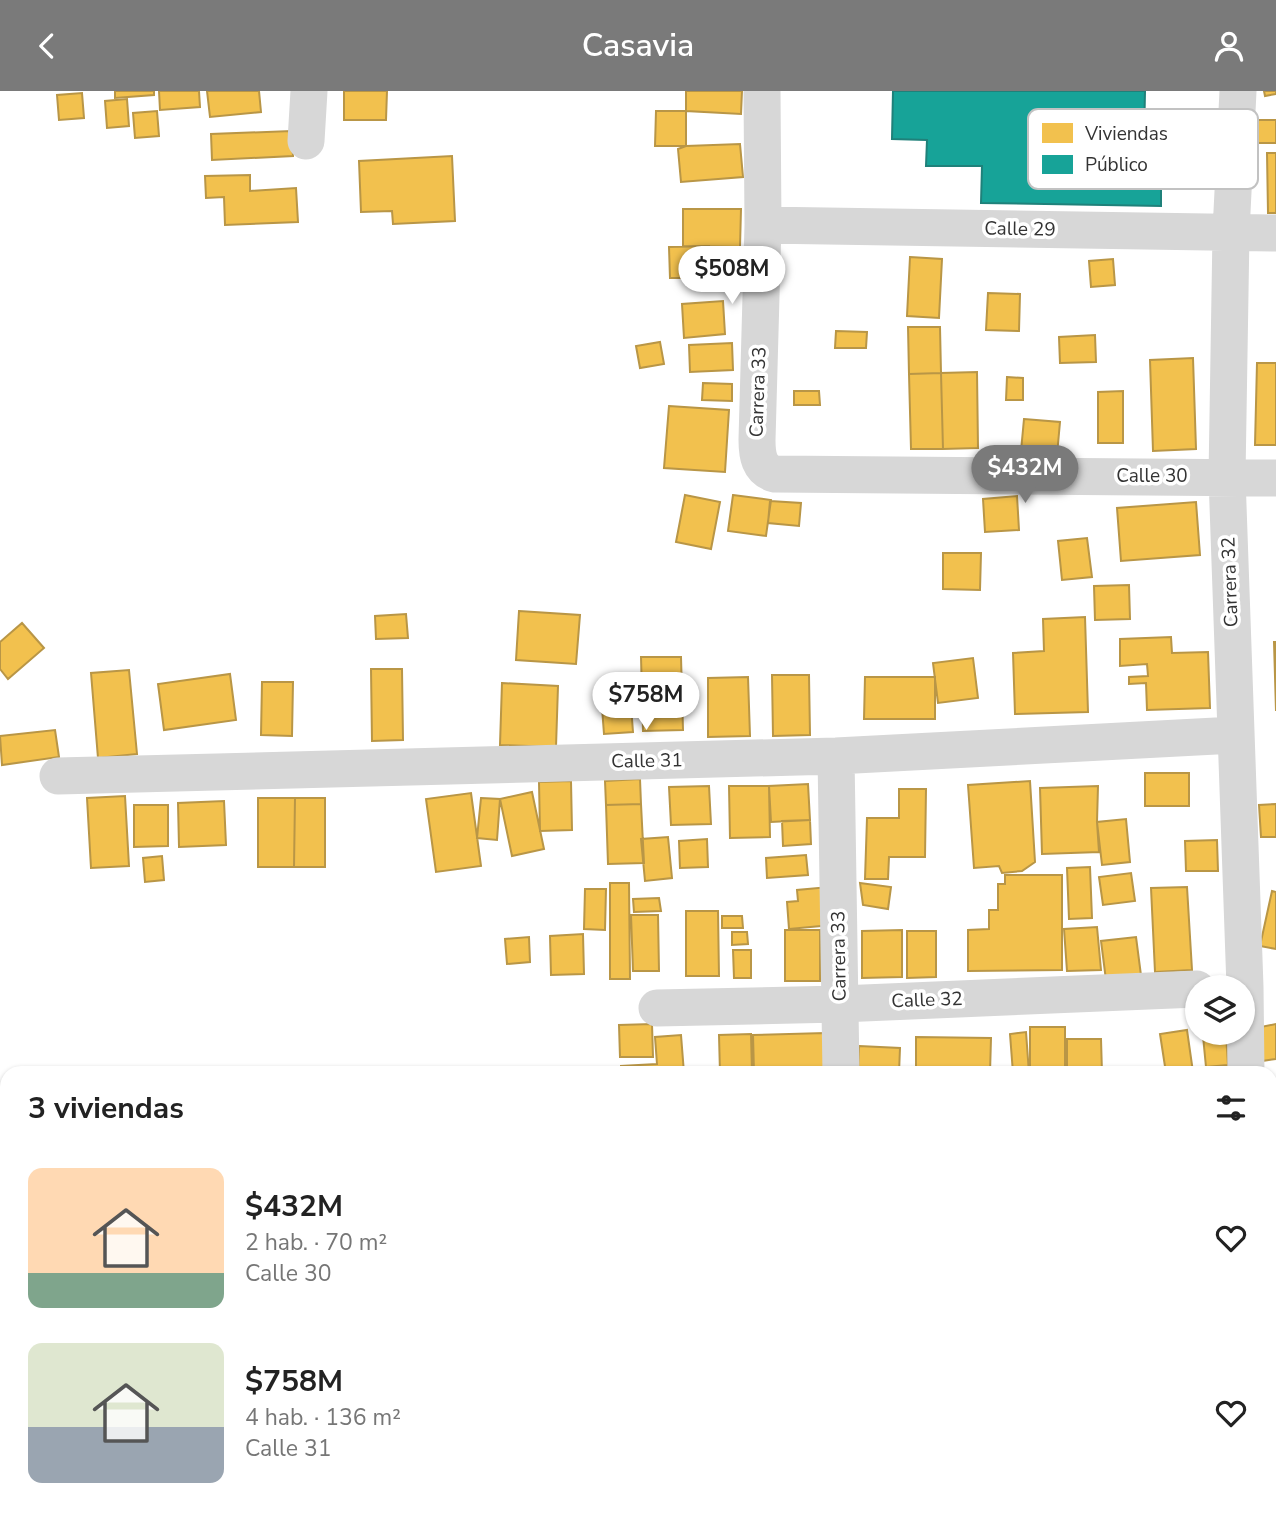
<!DOCTYPE html>
<html lang="es">
<meta charset="utf-8">
<style>
:root{--surface:#fff;--page:#f2f2f2;--text:#222;--muted:#767676;--accent:#7a7a7a}
body{margin:0;font-family:"Nunito Sans",sans-serif;background:var(--page);color:var(--text);height:100vh;display:flex;flex-direction:column;font-size:26px;white-space:nowrap}
*{box-sizing:border-box;margin:0}
p{font-size:23px;color:var(--muted)}
.icon{flex:none;width:38px;height:38px;fill:none;stroke:currentColor;stroke-width:2;stroke-linecap:round;stroke-linejoin:round}
.map{position:relative;flex:1;overflow:hidden}
.details{position:absolute;left:0px;top:975px;width:1278px;height:450px;display:flex;flex-direction:column;background:var(--surface);border-radius:21px 21px 0 0;box-shadow:0 2px 5px #0004}
.details>*{flex:none}
.fabs{position:absolute;left:1185px;top:884px;display:grid;gap:14px}
.fabs a{display:grid;place-items:center;width:70px;height:70px;border-radius:50%;background:var(--surface);box-shadow:0 2px 5px #0004;font-size:35px}
.price{position:absolute;translate:-50% -60px;padding:0 16px;border-radius:24px;background:#fff;color:#222;font-size:23px;line-height:46px;filter:drop-shadow(0 2px 4px #0008)}
.price::after{content:'';position:absolute;left:50%;top:42px;width:21px;height:16px;margin-left:-10px;background:inherit;clip-path:polygon(0 0,100% 0,50% 100%)}
.price.selected{background:var(--accent);color:#fff}
ul{padding:0;list-style:none}
li{display:flex;align-items:center;gap:21px;height:175px;padding:0 28px}
li span{display:grid;place-items:center;flex:none;width:196px;height:140px;border-radius:14px;color:#555}
li>.icon{margin-inline-start:auto}
span .icon{width:84px;height:84px;fill:#fffc;stroke-width:1}
li b{font-size:30px}
h2{display:flex;justify-content:space-between;align-items:center;height:84px;padding:0 28px;font-size:30px}
header{display:flex;justify-content:space-between;align-items:center;height:91px;padding:0 28px;background:var(--accent);color:#fff;font-size:32px;font-weight:600}
.map>svg:first-child{display:block}
</style>
<header><svg class="icon" aria-label="back" viewBox="0 0 24 24"><path d="M15 5l-7 7 7 7"/></svg>Casavia<svg class="icon" aria-label="person" viewBox="0 0 24 24"><circle cx="12" cy="8" r="4"/><path d="M4 21q1-7 8-7t8 7"/></svg></header>
<div class="map">
<svg width="1276" height="1423" viewBox="0 0 1276 1423">
<rect width="100%" height="100%" fill="#fff"/>
<path fill="#f2c14e" stroke="#b99646" stroke-width="2" d="M 115,0 L 154,0 L 154,4 L 115,7 Z
M 159,0 L 199,0 L 200,16 L 160,19 Z
M 207,0 L 259,0 L 261,21 L 210,26 Z
M 344,0 L 387,0 L 386,29 L 344,29 Z
M 686,0 L 742,0 L 741,23 L 686,20 Z
M 1264,0 L 1276,0 L 1276,3 L 1265,5 Z
M 82,2 L 84,27 L 59,29 L 57,4 Z
M 127,8 L 129,35 L 107,37 L 105,10 Z
M 157,20 L 159,45 L 135,47 L 133,22 Z
M 656,20 L 686,20 L 686,55 L 655,55 Z
M 1256,29 L 1276,29 L 1276,52 L 1257,52 Z
M 291,40 L 293,65 L 212,69 L 211,43 Z
M 740,53 L 743,86 L 681,91 L 678,58 L 686,55 Z
M 1267,62 L 1276,62 L 1276,122 L 1268,122 Z
M 452,65 L 455,130 L 393,133 L 392,120 L 361,121 L 359,70 Z
M 250,84 L 250,100 L 296,97 L 298,131 L 225,134 L 224,106 L 206,107 L 205,85 Z
M 683,118 L 741,118 L 740,156 L 683,155 Z
M 709,155 L 709,187 L 670,187 L 669,156 Z
M 910,166 L 942,168 L 939,227 L 907,225 Z
M 1113,168 L 1115,194 L 1091,196 L 1089,170 Z
M 988,202 L 1020,203 L 1019,240 L 986,239 Z
M 723,210 L 725,243 L 684,247 L 682,213 Z
M 908,236 L 940,236 L 941,282 L 909,283 Z
M 836,240 L 867,241 L 866,257 L 835,257 Z
M 1095,244 L 1096,271 L 1060,272 L 1059,246 Z
M 660,251 L 664,273 L 640,277 L 636,255 Z
M 732,252 L 733,279 L 690,281 L 689,254 Z
M 1193,267 L 1196,358 L 1153,360 L 1150,269 Z
M 1257,272 L 1276,272 L 1276,354 L 1255,354 Z
M 977,281 L 978,357 L 943,358 L 941,282 Z
M 941,282 L 943,358 L 911,358 L 909,283 Z
M 1007,286 L 1023,287 L 1023,309 L 1006,309 Z
M 703,292 L 732,293 L 732,310 L 702,309 Z
M 794,300 L 819,300 L 820,314 L 794,314 Z
M 1123,300 L 1123,352 L 1098,352 L 1098,301 Z
M 669,315 L 729,319 L 725,381 L 664,377 Z
M 1024,328 L 1060,331 L 1057,364 L 1021,360 Z
M 685,404 L 720,411 L 711,458 L 676,451 Z
M 733,404 L 771,409 L 766,445 L 728,440 Z
M 1017,405 L 1019,439 L 985,441 L 983,408 Z
M 770,410 L 801,412 L 799,435 L 768,432 Z
M 1196,411 L 1200,464 L 1121,470 L 1117,417 Z
M 1087,447 L 1092,486 L 1062,489 L 1058,450 Z
M 943,462 L 981,462 L 980,499 L 943,498 Z
M 1129,494 L 1130,528 L 1095,529 L 1094,495 Z
M 519,520 L 580,524 L 576,573 L 516,569 Z
M 406,523 L 408,547 L 376,548 L 375,525 Z
M 1085,526 L 1088,621 L 1015,623 L 1013,562 L 1044,560 L 1043,528 Z
M 22,532 L 44,557 L 8,588 L 0,578 L 0,551 Z
M 1171,546 L 1172,562 L 1208,561 L 1210,617 L 1147,619 L 1146,592 L 1129,593 L 1129,586 L 1148,585 L 1147,573 L 1120,575 L 1120,548 Z
M 1274,551 L 1276,551 L 1276,620 Z
M 641,566 L 681,566 L 683,639 L 643,640 Z
M 973,567 L 978,607 L 938,612 L 933,572 Z
M 371,578 L 402,578 L 403,649 L 372,650 Z
M 129,579 L 137,663 L 98,667 L 91,582 Z
M 230,583 L 236,629 L 164,639 L 158,593 Z
M 772,584 L 809,584 L 810,644 L 773,645 Z
M 748,586 L 750,645 L 708,646 L 708,587 Z
M 865,586 L 935,586 L 935,628 L 864,628 Z
M 262,591 L 293,591 L 292,645 L 261,644 Z
M 502,592 L 558,595 L 556,656 L 500,654 Z
M 630,601 L 633,641 L 604,643 L 601,603 Z
M 55,639 L 59,666 L 2,674 L 0,645 Z
M 1145,682 L 1189,682 L 1189,715 L 1145,715 Z
M 640,688 L 641,713 L 606,714 L 605,690 Z
M 571,690 L 572,739 L 540,740 L 539,691 Z
M 1030,690 L 1035,771 L 1022,780 L 1002,782 L 999,775 L 974,777 L 968,694 Z
M 808,693 L 810,729 L 771,731 L 769,695 Z
M 709,695 L 711,733 L 671,734 L 669,696 Z
M 729,695 L 769,695 L 770,746 L 730,747 Z
M 1098,695 L 1097,731 L 1099,761 L 1042,763 L 1040,697 Z
M 899,698 L 926,698 L 925,766 L 889,766 L 888,788 L 865,788 L 867,727 L 899,727 Z
M 532,701 L 544,758 L 512,765 L 500,708 Z
M 471,702 L 481,775 L 436,781 L 426,708 Z
M 125,705 L 129,775 L 91,777 L 87,707 Z
M 258,707 L 295,707 L 294,776 L 258,776 Z
M 295,707 L 325,707 L 325,776 L 294,776 Z
M 481,707 L 500,708 L 497,749 L 477,747 Z
M 224,710 L 226,754 L 179,756 L 178,712 Z
M 641,713 L 644,772 L 608,773 L 606,714 Z
M 1276,713 L 1276,746 L 1261,746 L 1259,714 Z
M 134,714 L 168,714 L 168,755 L 134,756 Z
M 1126,728 L 1130,771 L 1102,774 L 1097,731 Z
M 810,729 L 811,753 L 783,755 L 782,730 Z
M 668,746 L 672,787 L 645,790 L 641,748 Z
M 707,748 L 708,776 L 680,777 L 679,750 Z
M 1217,749 L 1218,780 L 1186,780 L 1185,750 Z
M 806,764 L 808,784 L 767,787 L 766,767 Z
M 162,765 L 164,789 L 145,791 L 143,767 Z
M 1090,776 L 1092,827 L 1069,828 L 1067,777 Z
M 1131,782 L 1135,810 L 1103,814 L 1099,786 Z
M 1005,784 L 1062,784 L 1062,879 L 968,880 L 968,839 L 989,838 L 989,819 L 998,819 L 998,793 L 1005,793 Z
M 610,792 L 629,792 L 630,888 L 610,888 Z
M 860,792 L 891,796 L 888,818 L 863,814 Z
M 829,796 L 832,834 L 789,838 L 787,811 L 798,810 L 797,799 Z
M 1187,796 L 1192,879 L 1155,881 L 1151,797 Z
M 585,798 L 606,798 L 605,839 L 584,838 Z
M 1272,800 L 1276,801 L 1276,858 L 1260,855 Z
M 659,807 L 661,820 L 634,821 L 633,808 Z
M 686,820 L 718,820 L 719,885 L 686,885 Z
M 631,824 L 658,824 L 659,880 L 633,880 Z
M 722,825 L 742,825 L 743,837 L 722,837 Z
M 1097,836 L 1101,879 L 1067,880 L 1064,838 Z
M 785,839 L 820,839 L 820,890 L 785,890 Z
M 902,839 L 902,886 L 862,887 L 862,840 Z
M 907,840 L 936,840 L 936,886 L 907,887 Z
M 732,841 L 747,841 L 748,853 L 732,854 Z
M 583,843 L 584,883 L 551,884 L 550,845 Z
M 529,846 L 530,871 L 507,873 L 505,848 Z
M 1136,846 L 1142,892 L 1107,897 L 1101,850 Z
M 733,859 L 751,859 L 751,887 L 734,887 Z
M 652,933 L 653,966 L 620,966 L 619,934 Z
M 1276,933 L 1276,968 L 1262,970 L 1256,937 Z
M 1030,936 L 1065,936 L 1065,982 L 1030,982 Z
M 1187,939 L 1193,981 L 1166,982 L 1160,943 Z
M 1026,941 L 1029,982 L 1013,982 L 1010,943 Z
M 825,942 L 826,982 L 754,982 L 753,944 Z
M 751,943 L 752,982 L 720,982 L 719,944 Z
M 1226,943 L 1228,974 L 1206,976 L 1203,945 Z
M 681,944 L 684,982 L 621,982 L 621,975 L 657,973 L 655,946 Z
M 916,946 L 991,947 L 990,982 L 916,982 Z
M 1067,948 L 1101,948 L 1102,982 L 1067,982 Z
M 859,955 L 900,957 L 899,982 L 858,982 Z
M 7,1025 L 7,1079 L 0,1084 L 0,1031 Z
M 1270,1049 L 1276,1049 L 1276,1079 L 1270,1079 Z
M 1270,1205 L 1276,1205 L 1276,1234 L 1270,1233 Z
M 1270,1239 L 1276,1240 L 1276,1277 L 1270,1277 Z
M 1270,1287 L 1276,1287 L 1276,1330 L 1270,1330 Z
M 85,1418 L 126,1418 L 126,1423 L 85,1423 Z
M 161,1418 L 181,1418 L 181,1421 L 161,1421 Z
M 183,1418 L 231,1418 L 231,1423 L 183,1423 Z
M 299,1418 L 336,1418 L 336,1422 L 299,1421 Z
M 477,1418 L 491,1418 L 491,1423 L 476,1423 Z
M 496,1418 L 508,1418 L 507,1423 L 495,1423 Z
M 511,1418 L 532,1418 L 532,1423 L 511,1423 Z
M 697,1418 L 800,1418 L 800,1421 L 697,1420 Z"/>
<path fill="#17a398" stroke="#1f817a" stroke-width="2" d="M 893,0 L 1145,0 L 1144,50 L 1211,51 L 1210,98 L 1161,97 L 1161,115 L 981,112 L 982,75 L 926,75 L 927,49 L 892,48 Z"/>
<g fill="none" stroke-linecap="round" stroke-linejoin="round">
<path stroke="#d7d7d7" stroke-width="37" d="M 762,0 L 763,134 L 757,349 C 757,364 759,379 775,383 L 1276,387
M 1238,0 L 1231,141 L 1227,386 L 1245,896 L 1246,982
M 306,50 L 309,0
M 763,134 L 1276,142
M 836,665 L 841,982
M 58,685 L 836,665 L 1235,644
M 657,917 L 840,913 L 1197,898
M 1270,1158 L 1276,1158
M 1270,1414 L 1276,1413
M 839,1423 L 839,1418"/>
</g>
<g text-anchor="middle" dominant-baseline="central" stroke-width="7" stroke-linejoin="round" paint-order="stroke">
<g font-size="19" fill="#333" stroke="#fff">
<text transform="translate(1020 138) rotate(1)">Calle 29</text>
<text transform="translate(758 301) rotate(-88)">Carrera 33</text>
<text x="1152" y="385">Calle 30</text>
<text transform="translate(1230 491) rotate(-92)">Carrera 32</text>
<text transform="translate(647 670) rotate(-1)">Calle 31</text>
<text transform="translate(839 865) rotate(-91)">Carrera 33</text>
<text transform="translate(927 909) rotate(-2)">Calle 32</text>
</g>
</g>
<rect x="1028" y="18" width="230" height="80" rx="10" fill="#fff" stroke="#c2c2c2" stroke-width="2"/>
<rect x="1042" y="32" width="31" height="20" fill="#f2c14e"/>
<rect x="1042" y="64" width="31" height="19" fill="#17a398"/>
<g font-size="19" fill="#333">
<text x="1085" y="49">Viviendas</text>
<text x="1085" y="80">Público</text>
</g>
</svg>
<div class="fabs">
<a><svg class="icon" aria-label="layers" viewBox="0 0 24 24"><path d="M12 4l9 5-9 5-9-5zM3 14l9 5 9-5"/></svg></a>
</div>
<b class="price" style="left:732px;top:215px">$508M</b>
<b class="price selected" style="left:1025px;top:414px">$432M</b>
<b class="price" style="left:646px;top:641px">$758M</b>
<section class="details">
<h2>3 viviendas<svg class="icon" aria-label="filters" viewBox="0 0 24 24"><path d="M4 7h16M4 17h16"/><circle cx="9" cy="7" r="2"/><circle cx="15" cy="17" r="2"/></svg></h2>
<ul>
<li><span style="background:linear-gradient(#ffd9b3 75%,#7fa58c 0)"><svg class="icon" aria-label="home" viewBox="0 0 24 24"><path d="M3 11l9-7 9 7M6 9v11h12V9"/></svg></span><div><b>$432M</b><p>2 hab. · 70 m²</p><p>Calle 30</p></div><svg class="icon" aria-label="heart" viewBox="0 0 24 24"><path d="M12 20l-8-8c-3-5 5-10 8-4 3-6 11-1 8 4z"/></svg></li>
<li><span style="background:linear-gradient(#dfe7d0 60%,#9aa5b1 0)"><svg class="icon" aria-label="home" viewBox="0 0 24 24"><path d="M3 11l9-7 9 7M6 9v11h12V9"/></svg></span><div><b>$758M</b><p>4 hab. · 136 m²</p><p>Calle 31</p></div><svg class="icon" aria-label="heart" viewBox="0 0 24 24"><path d="M12 20l-8-8c-3-5 5-10 8-4 3-6 11-1 8 4z"/></svg></li>
</ul>
</section>
</div>
